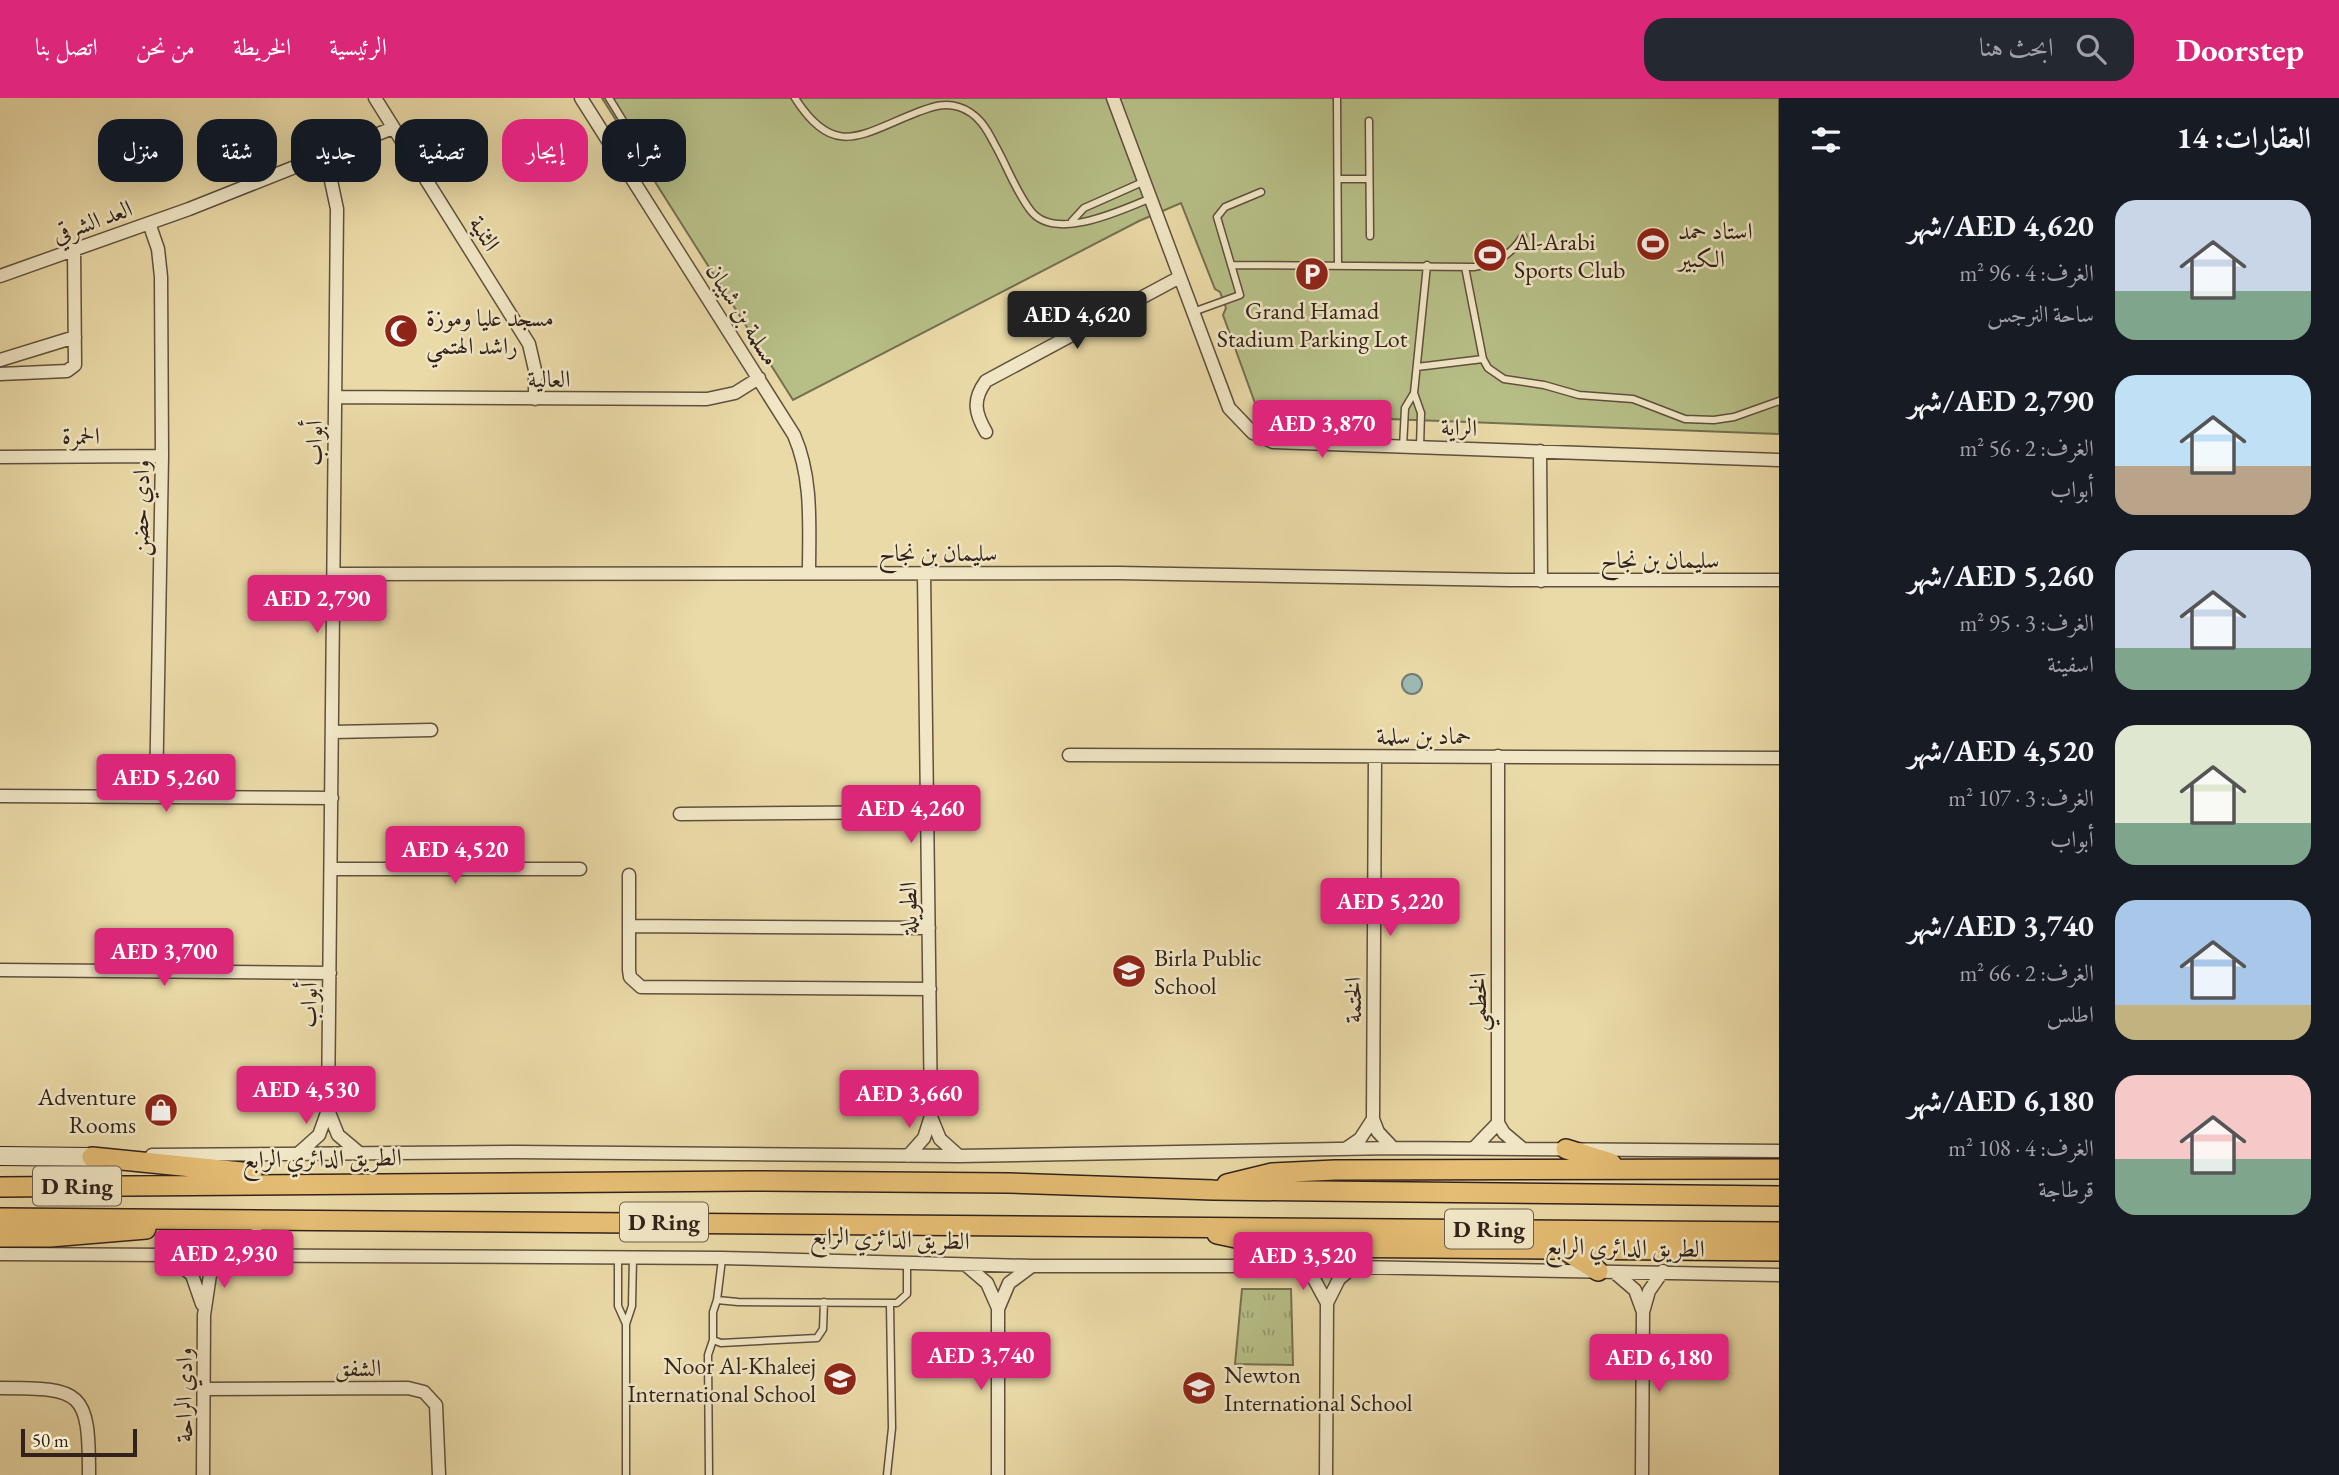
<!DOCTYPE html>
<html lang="ar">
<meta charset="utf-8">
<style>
:root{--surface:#171b24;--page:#242831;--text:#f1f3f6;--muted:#9ea1a6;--accent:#db2777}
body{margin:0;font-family:"EB Garamond",Amiri,serif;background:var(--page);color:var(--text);direction:rtl;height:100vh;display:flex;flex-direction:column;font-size:26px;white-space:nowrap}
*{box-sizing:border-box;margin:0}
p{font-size:23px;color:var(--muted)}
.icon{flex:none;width:38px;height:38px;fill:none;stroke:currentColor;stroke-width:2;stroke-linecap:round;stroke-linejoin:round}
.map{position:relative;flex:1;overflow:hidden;direction:ltr}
.panel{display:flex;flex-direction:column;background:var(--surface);width:560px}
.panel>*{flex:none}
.guide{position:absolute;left:21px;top:21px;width:665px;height:63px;direction:rtl;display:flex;gap:14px}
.scale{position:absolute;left:21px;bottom:18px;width:116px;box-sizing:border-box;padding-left:7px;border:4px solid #32221b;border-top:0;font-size:19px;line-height:24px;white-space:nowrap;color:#32221b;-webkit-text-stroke:5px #f1e7c6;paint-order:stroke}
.price{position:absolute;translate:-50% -60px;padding:0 16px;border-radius:7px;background:var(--accent);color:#fff;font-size:23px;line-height:46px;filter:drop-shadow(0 2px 4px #0008)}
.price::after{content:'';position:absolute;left:50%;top:42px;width:21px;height:16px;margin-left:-10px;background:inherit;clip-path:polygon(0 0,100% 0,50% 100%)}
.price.current{background:#222;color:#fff}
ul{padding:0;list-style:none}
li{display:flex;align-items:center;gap:21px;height:175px;padding:0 28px}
li span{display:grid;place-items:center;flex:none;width:196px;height:140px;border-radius:21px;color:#555}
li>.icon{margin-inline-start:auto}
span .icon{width:84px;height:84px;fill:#fffc;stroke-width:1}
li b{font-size:30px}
h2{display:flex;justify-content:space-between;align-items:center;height:84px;padding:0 28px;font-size:30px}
.tag{padding:0 24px;border-radius:21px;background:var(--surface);box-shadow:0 7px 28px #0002;font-size:24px;line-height:63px}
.tag.current{background:var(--accent);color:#fff}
header{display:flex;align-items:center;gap:42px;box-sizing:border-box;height:98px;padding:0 35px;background:var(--accent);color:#fff}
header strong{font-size:33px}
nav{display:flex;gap:38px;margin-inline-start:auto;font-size:24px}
.search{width:490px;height:63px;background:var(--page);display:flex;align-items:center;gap:18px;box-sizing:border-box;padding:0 24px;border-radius:21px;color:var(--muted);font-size:26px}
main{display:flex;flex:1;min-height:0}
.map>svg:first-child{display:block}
</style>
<header>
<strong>Doorstep</strong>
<div class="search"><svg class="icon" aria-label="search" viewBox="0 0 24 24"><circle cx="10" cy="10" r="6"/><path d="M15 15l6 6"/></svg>ابحث هنا</div>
<nav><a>الرئيسية</a><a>الخريطة</a><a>من نحن</a><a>اتصل بنا</a></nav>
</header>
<main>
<section class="panel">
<h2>العقارات: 14<svg class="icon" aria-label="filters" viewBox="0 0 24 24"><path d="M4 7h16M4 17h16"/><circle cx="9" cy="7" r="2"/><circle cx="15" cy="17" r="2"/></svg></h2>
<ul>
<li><span style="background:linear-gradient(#c9d6e8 65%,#7fa58c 0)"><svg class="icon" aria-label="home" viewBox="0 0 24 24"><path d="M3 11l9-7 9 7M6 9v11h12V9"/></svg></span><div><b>AED 4,620/شهر</b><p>الغرف: 4 · 96 m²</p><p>ساحة النرجس</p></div></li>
<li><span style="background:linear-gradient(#bfe0f5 65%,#b9a48a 0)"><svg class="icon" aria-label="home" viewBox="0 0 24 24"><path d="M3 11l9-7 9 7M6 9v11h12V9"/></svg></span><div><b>AED 2,790/شهر</b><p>الغرف: 2 · 56 m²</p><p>أبواب</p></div></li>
<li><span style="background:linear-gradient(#c9d6e8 70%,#7fa58c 0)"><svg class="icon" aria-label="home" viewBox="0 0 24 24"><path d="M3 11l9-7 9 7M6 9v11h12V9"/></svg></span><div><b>AED 5,260/شهر</b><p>الغرف: 3 · 95 m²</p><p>اسفينة</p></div></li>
<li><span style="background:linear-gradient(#dfe7d0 70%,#7fa58c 0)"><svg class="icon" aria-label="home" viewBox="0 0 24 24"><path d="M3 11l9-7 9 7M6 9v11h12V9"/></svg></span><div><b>AED 4,520/شهر</b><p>الغرف: 3 · 107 m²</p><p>أبواب</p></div></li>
<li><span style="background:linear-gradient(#a9c7e8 75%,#c2b280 0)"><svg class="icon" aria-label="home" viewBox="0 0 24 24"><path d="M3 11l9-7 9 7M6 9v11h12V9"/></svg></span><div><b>AED 3,740/شهر</b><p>الغرف: 2 · 66 m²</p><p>اطلس</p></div></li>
<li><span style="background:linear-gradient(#f6c9c9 60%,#7fa58c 0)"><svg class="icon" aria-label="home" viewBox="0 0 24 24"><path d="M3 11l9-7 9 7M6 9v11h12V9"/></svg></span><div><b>AED 6,180/شهر</b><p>الغرف: 4 · 108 m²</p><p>قرطاجة</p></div></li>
</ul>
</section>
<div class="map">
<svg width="1779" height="1377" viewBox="0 0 1779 1377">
<defs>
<pattern id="grass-tufts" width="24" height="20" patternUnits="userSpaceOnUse" patternTransform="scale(1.75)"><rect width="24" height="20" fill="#b7bf87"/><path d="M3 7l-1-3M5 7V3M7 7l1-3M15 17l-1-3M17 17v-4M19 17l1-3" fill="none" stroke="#959b6e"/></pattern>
</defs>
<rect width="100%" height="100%" fill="#eadaa7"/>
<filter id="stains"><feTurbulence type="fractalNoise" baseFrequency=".00286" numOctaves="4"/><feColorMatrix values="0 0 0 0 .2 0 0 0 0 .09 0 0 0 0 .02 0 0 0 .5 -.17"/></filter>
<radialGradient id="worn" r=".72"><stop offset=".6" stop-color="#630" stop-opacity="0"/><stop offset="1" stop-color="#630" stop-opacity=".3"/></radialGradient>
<path fill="url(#grass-tufts)" stroke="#747051" stroke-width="2" d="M 1242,1191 L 1291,1191 L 1293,1267 L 1235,1266 Z"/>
<path fill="#b7bf87" stroke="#747051" stroke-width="2" d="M 602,0 L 1779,0 L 1779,336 L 1259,316 L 1223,217 L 1226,210 L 1220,194 L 1215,191 L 1181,105 L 1139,123 L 793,302 Z"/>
<path fill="#9db8b3" stroke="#727c76" stroke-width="2" d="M1402 586a10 10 0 1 1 20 0a10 10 0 1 1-20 0Z"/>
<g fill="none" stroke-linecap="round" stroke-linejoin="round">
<g stroke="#60503e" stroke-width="9">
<path id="lane" d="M 609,0 L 646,60
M 795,0 C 835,62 861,36 918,14 C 932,9 944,4 959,9 C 978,15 987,31 995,47 C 1007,68 1016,94 1031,113 C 1055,144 1122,112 1151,100
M 1337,0 L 1338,167
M 1369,23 L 1370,138
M 1338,81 L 1369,81
M 1072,123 L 1084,110 L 1145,83
M 1231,167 L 1474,169 C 1496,166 1511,157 1523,138
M 1465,169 L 1483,261 L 1488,270 L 1504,281 L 1544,287 L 1579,297 L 1633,301 L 1685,321 L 1714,322 L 1734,319 L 1779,303
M 1193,214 L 1240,197 L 1217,119 L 1225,109 L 1261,94
M 1417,269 L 1483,261
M 1414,295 L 1421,315 L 1420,349
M 1403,349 L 1405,310 L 1414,295 L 1427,167
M 227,1156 L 262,1127
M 618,1160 L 618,1208 L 626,1226
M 722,1161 L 717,1202 L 738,1204 L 897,1205 L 907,1196 L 907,1164
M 717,1202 L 713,1214 L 713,1242 L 721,1245 L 817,1240 L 823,1231 L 824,1204
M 626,1377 L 626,1226 L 632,1208 L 633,1160
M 709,1377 L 708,1257 L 713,1242
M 887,1377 L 892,1330 L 890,1206"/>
</g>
<g stroke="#60503e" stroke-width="15">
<path id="street" d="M 375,0 L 529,246 L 535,272 L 535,301
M 581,0 L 794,337 C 813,381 809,428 809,475
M 1113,0 L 1229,310 L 1253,335 L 1273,344 L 1779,362
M 149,125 L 158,151 L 161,179 L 162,358 L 156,699
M 0,178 L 189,111 L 393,30
M 0,262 L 75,239
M 0,276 L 67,273 L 75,267 L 74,151
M 335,299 L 707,301 L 735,295 L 759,280
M 986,334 C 975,315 972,302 986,283 L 1180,179
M 1540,353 L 1541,483
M 0,359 L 162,358
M 334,476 L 1118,475 L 1509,482 L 1779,482
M 332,634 L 431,632
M 1069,657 L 1779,660
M 1498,658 L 1498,1025 L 1504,1035 L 1523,1051
M 0,698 L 332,700
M 680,716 L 927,714
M 331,771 L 580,771
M 629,777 L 629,872 L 630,879 L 641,889 L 930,891
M 629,828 L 929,830
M 0,872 L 330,875
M 328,1012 L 338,1037 L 357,1053
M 931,1019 L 940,1041 L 959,1058
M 1373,1021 L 1375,659
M 1347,1050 L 1360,1041 L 1373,1021 L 1378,1034 L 1393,1050
M 1474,1050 L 1498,1025
M 300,1054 L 319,1037 L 328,1012 L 337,111 L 326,59
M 152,1057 L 516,1054 L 959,1058 L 1393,1050 L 1779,1053
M 908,1058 L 924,1040 L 931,1018 L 924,475
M 0,1156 L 722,1160 L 1032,1168 L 1301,1168 L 1779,1177
M 170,1158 L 192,1177 L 202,1206
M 966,1167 L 987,1185 L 998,1210
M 1301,1168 L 1314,1181 L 1327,1205
M 1614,1174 L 1635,1192 L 1643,1214
M 0,1290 C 83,1290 89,1293 89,1377
M 204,1291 L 408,1290 L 424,1294 L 436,1307 L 439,1377
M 203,1377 L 204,1217 L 210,1177 L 226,1157
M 998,1377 L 998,1211 L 1009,1185 L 1032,1168
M 1326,1377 L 1327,1205 L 1339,1181 L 1352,1170
M 1642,1377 L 1643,1214 L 1649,1193 L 1663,1173"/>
</g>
<g stroke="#32221b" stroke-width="20">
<path id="secondary" d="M 0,1058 L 92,1059"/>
</g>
<g stroke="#32221b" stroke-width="22">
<path id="primary" d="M 1566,1051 L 1611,1065
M 92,1059 L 252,1075
M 1227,1086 L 1272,1075 L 1335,1072 L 1779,1071
M 0,1089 L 749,1083 L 1008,1085 L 1213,1092 L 1779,1098
M 0,1120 L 1779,1134
M 1217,1136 L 1264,1146 L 1304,1149 L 1779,1153
M 0,1139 L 50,1139 L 146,1131
M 1568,1154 L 1598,1173"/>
</g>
<use href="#lane" stroke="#f1e7c6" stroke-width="6"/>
<use href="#street" stroke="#f1e7c6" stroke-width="12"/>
<use href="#secondary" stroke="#f1e7c6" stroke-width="18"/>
<use href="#primary" stroke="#e5bd74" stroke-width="19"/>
</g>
<defs>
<g id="stadium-disc" transform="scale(1.75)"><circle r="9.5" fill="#8f2418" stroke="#f1e7c6"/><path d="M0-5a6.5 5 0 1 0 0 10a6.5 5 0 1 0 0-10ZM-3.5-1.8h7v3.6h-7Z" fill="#fff"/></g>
<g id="parking-disc" transform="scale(1.75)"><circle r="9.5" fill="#8f2418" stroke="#f1e7c6"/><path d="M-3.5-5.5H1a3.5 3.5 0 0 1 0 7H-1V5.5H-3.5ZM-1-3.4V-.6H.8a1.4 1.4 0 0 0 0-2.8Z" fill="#fff"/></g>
<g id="mosque-disc" transform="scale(1.75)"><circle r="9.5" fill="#8f2418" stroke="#f1e7c6"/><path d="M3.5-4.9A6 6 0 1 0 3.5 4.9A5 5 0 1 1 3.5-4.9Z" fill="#fff"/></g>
<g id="school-disc" transform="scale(1.75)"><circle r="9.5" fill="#8f2418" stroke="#f1e7c6"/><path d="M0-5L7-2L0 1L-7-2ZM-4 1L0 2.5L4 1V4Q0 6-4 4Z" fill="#fff"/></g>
<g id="shop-disc" transform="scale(1.75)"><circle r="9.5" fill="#8f2418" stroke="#f1e7c6"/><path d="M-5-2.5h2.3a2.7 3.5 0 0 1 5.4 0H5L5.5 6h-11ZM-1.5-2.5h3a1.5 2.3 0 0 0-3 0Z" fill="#fff"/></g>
</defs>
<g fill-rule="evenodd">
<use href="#stadium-disc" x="1653" y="146"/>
<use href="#stadium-disc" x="1490" y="157"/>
<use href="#parking-disc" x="1312" y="176"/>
<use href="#mosque-disc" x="401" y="233"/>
<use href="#school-disc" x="1129" y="873"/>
<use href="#shop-disc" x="161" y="1012"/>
<use href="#school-disc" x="840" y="1281"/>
<use href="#school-disc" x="1199" y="1290"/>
</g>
<g text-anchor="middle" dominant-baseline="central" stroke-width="5" stroke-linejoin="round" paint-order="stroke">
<g fill="#f1e7c6" stroke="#6b5d4e" stroke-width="2">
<rect x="33" y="1068.5" width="88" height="39" rx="5"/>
<rect x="620" y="1104.5" width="88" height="39" rx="5"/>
<rect x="1445" y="1111.5" width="88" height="39" rx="5"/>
</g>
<g font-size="23" font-weight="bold" fill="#32221b">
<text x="77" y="1088">D Ring</text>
<text x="664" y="1124">D Ring</text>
<text x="1489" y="1131">D Ring</text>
</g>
<g font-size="24" fill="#32221b" stroke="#f1e7c6">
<text transform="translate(92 123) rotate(-20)">العد الشرقي</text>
<text transform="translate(485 135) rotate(58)">الثنية</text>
<text transform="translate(743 216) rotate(58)">مسلمة بن شيبان</text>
<text x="549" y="280">العالية</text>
<text transform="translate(1459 329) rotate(2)">الراية</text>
<text x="81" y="337">الحمرة</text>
<text transform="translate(313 345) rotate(-90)">أبواب</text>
<text transform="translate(140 410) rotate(-89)">وادي حضن</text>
<text x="938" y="454">سليمان بن نجاح</text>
<text x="1660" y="461">سليمان بن نجاح</text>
<text x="1424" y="637">حماد بن سلمة</text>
<text transform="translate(908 810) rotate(-91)">الطويلة</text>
<text transform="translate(1352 902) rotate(-90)">الختمة</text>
<text transform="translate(1477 904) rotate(-90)">الخطمي</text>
<text transform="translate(308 907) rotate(-89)">أبواب</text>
<text transform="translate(322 1060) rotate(-1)">الطريق الدائري الرابع</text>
<text transform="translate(890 1140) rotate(2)">الطريق الدائري الرابع</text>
<text transform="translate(1625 1149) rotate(1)">الطريق الدائري الرابع</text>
<text x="358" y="1269">الشفق</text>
<text transform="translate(183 1297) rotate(-90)">وادي الراحة</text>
</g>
<g font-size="24" fill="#32221b" stroke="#f1e7c6" text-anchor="start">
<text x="1678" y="132">استاد حمد<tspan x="1678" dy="28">الكبير</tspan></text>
<text x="1514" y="143">Al-Arabi<tspan x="1514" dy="28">Sports Club</tspan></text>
<text x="1312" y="212" text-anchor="middle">Grand Hamad<tspan x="1312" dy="28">Stadium Parking Lot</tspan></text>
<text x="426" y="219">مسجد عليا وموزة<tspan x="426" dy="28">راشد الهتمي</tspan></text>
<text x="1154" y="859">Birla Public<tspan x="1154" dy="28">School</tspan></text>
<text x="136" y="998" text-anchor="end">Adventure<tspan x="136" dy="28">Rooms</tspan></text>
<text x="816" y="1267" text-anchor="end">Noor Al-Khaleej<tspan x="816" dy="28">International School</tspan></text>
<text x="1224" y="1276">Newton<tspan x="1224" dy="28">International School</tspan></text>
</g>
</g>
<rect width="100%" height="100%" filter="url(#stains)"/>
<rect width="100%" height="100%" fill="url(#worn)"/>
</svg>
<div class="scale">50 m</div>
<b class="price current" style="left:1077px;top:253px">AED 4,620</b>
<b class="price" style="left:1322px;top:362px">AED 3,870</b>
<b class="price" style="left:317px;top:537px">AED 2,790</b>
<b class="price" style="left:166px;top:716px">AED 5,260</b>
<b class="price" style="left:911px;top:747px">AED 4,260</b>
<b class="price" style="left:455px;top:788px">AED 4,520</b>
<b class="price" style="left:1390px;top:840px">AED 5,220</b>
<b class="price" style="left:164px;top:890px">AED 3,700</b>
<b class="price" style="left:306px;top:1028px">AED 4,530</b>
<b class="price" style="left:909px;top:1032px">AED 3,660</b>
<b class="price" style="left:224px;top:1192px">AED 2,930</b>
<b class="price" style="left:1303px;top:1194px">AED 3,520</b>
<b class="price" style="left:981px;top:1294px">AED 3,740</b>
<b class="price" style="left:1659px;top:1296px">AED 6,180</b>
<div class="guide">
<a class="tag">شراء</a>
<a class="tag current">إيجار</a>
<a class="tag">تصفية</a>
<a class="tag">جديد</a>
<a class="tag">شقة</a>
<a class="tag">منزل</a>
</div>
</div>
</main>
